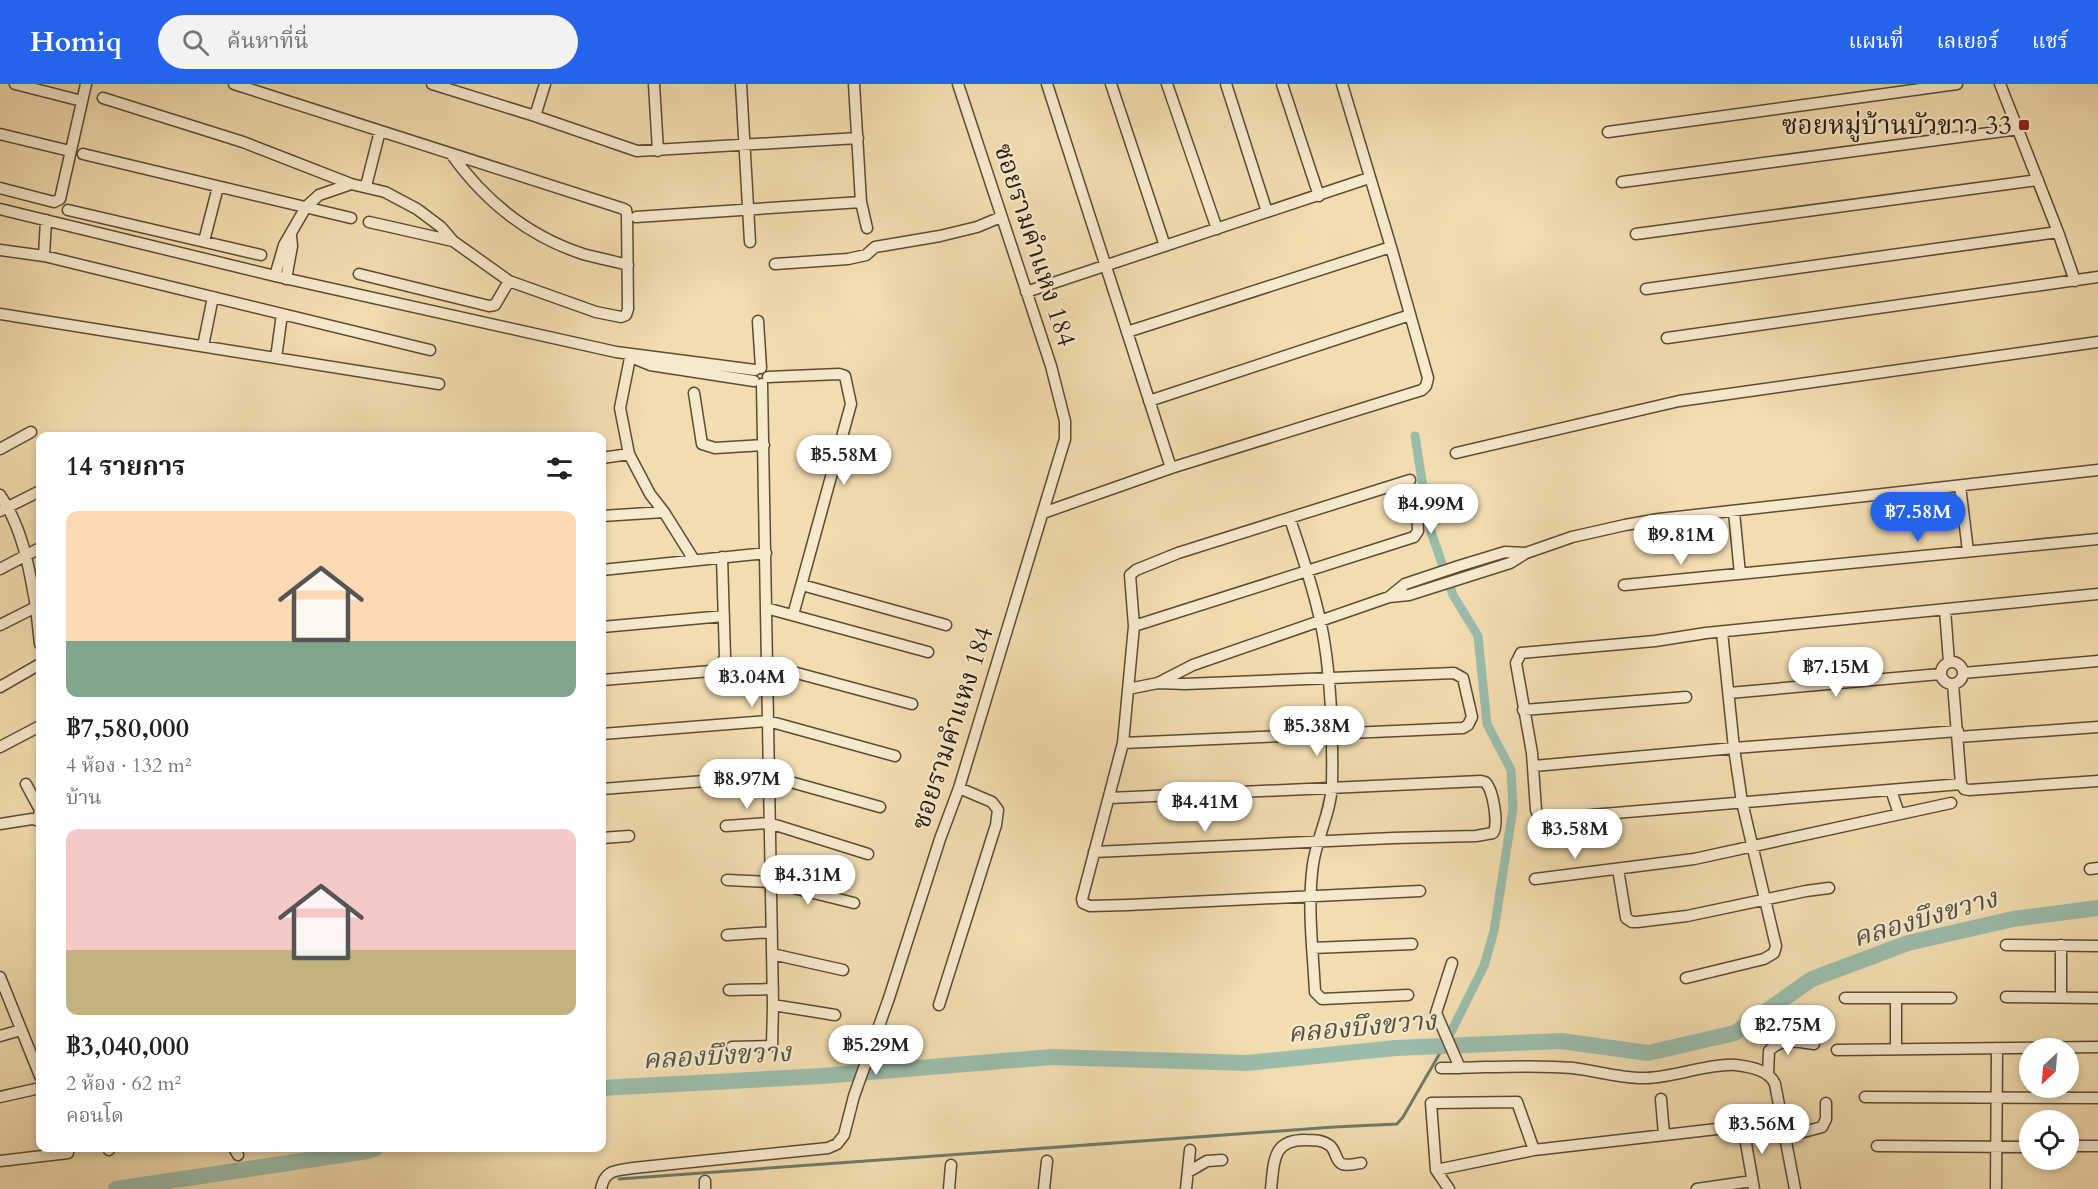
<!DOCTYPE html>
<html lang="th">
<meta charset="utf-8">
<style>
:root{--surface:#fff;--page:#f2f2f2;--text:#202124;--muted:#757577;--accent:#2563eb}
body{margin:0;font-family:Cardo,"Noto Serif Thai",serif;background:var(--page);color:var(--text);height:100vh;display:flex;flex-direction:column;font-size:22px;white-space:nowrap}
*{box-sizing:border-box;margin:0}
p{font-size:20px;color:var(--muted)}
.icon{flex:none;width:33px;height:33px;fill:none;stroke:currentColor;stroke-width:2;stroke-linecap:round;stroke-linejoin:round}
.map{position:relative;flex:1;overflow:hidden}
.sheet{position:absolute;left:36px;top:348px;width:570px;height:720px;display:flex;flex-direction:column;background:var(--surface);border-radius:12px;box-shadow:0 3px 9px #0003}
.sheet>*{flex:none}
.needle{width:39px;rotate:206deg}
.tools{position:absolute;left:2019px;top:954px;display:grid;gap:12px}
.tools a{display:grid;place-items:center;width:60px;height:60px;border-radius:50%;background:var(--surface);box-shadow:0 3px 9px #0003;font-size:30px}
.price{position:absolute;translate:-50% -51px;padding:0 14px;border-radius:21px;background:#fff;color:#222;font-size:20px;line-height:39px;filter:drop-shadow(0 2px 3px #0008)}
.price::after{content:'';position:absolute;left:50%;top:36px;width:18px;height:14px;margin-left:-9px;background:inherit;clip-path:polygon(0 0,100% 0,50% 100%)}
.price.on{background:var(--accent);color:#fff}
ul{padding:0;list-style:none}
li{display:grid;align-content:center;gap:12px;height:318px;padding:0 30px}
li span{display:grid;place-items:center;height:186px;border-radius:12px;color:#555}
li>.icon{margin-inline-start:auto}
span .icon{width:108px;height:108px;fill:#fffc;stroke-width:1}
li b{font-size:26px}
h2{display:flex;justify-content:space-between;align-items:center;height:72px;padding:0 30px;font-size:26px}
header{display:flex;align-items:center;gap:36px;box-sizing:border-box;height:84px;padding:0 30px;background:var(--accent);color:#fff}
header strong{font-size:28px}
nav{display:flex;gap:33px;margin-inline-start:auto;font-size:21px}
.search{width:420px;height:54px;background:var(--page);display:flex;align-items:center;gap:15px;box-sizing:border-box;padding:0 21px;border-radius:33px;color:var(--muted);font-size:22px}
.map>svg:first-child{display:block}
</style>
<header>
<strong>Homiq</strong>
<div class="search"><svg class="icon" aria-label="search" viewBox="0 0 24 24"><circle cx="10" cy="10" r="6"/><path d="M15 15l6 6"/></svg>ค้นหาที่นี่</div>
<nav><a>แผนที่</a><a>เลเยอร์</a><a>แชร์</a></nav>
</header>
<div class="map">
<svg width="2098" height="1105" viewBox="0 0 2098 1105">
<rect width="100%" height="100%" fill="#f2ddb0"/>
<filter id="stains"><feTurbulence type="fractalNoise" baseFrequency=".00333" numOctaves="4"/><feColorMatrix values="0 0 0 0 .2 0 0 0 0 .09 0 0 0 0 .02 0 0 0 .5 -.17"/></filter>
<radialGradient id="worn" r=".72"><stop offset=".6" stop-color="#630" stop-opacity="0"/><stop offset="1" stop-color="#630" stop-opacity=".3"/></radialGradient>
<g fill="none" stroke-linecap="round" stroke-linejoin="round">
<path stroke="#6d7c6b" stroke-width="3" d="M 619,1095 L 1334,1043 L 1397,1040 L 1403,1033 L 1444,962"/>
<path stroke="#9bbcab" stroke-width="9" d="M 1415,352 L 1429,442 L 1453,511 L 1478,552 L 1487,640 L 1511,686 L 1513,724 L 1494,847 L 1484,882 L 1444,962"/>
<path stroke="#9bbcab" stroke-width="16" d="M 602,1004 L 822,992 L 1051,973 L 1247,979 L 1396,964 L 1561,957 L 1648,969 L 1735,949 L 1812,895 L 1908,859 L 2013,835 L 2098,824
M 116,1105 L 368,1067 L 376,1064"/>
<g stroke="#5b4c35" stroke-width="13">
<path id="minor" d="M 15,0 L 82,17
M 234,0 L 621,124 L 626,126 L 627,131 L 628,225 L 626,231 L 621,233 L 596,228 L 509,197 L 453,157 L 441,143 L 417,125 L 385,108 L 351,100 L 319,111 L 306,123 L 284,161 L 275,192
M 432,0 L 535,32 L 637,67 L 858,54
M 654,0 L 658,67
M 741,0 L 750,158
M 854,0 L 861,118 L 867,144
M 1047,0 L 1171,384
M 1111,0 L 1165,162
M 1167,0 L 1217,145
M 1226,0 L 1267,128
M 1282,0 L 1319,112
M 2000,0 L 2058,148 L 2075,197
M 103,14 L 243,58 L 351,100
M 535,32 L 545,0
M 1608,48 L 1957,0
M 0,50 L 70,67
M 83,70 L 351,134
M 452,71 C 485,117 528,152 583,170 C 597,174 613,177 628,181
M 1622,98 L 2019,45
M 366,102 L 380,47
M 0,104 L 54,118 L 60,115 L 86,0
M 0,125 L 275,192 L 616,268 L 755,286
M 68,126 L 261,171
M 636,133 L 861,118
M 369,138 L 453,157
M 1636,150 L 2038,96
M 204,157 L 218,103
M 0,166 L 44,172 L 430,266
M 44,172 L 46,136
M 775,180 L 848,175 L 866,171 L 875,163 L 940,152 L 977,143 L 1001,133
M 359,190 L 489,222 L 495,221 L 509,197
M 286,195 L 292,162 L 291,152
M 1646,205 L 2058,148
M 1026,208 L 1369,94
M 0,230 L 439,300
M 758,237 L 761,284
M 1127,248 L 1391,163
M 1667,254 L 2098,193
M 203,262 L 213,213
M 276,274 L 282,230
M 630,274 L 620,324 L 629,370 L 650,410 L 664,428 L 694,476
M 633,274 L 650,281 L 754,297
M 768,293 L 839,290 L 845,292 L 851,320 L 793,531
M 694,309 L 702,360 L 715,364 L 764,361
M 1149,317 L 1410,231
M 0,365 L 31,348
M 1456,369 L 1679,317 L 2098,258
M 602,374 L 629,370
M 1410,396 L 1178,469 L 1136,486 L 1130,491 L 1134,542 L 1123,659 L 1082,815 L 1083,819 L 1090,822 L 1128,821 L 1420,807
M 1960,402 L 1968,467
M 0,411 C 23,445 29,483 36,523 L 0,541
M 0,427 L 40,407
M 1734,428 L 1740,490
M 1043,429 L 1171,384 L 1422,306 L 1426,302 L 1428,294 L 1391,163 L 1342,0
M 602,432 L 664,428
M 1290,435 C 1301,468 1313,502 1320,536 C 1331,583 1333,652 1332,700 C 1331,728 1317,753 1313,780 C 1307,823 1313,866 1315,908 L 1322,915 L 1408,911
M 0,485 L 40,464
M 602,486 L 766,469
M 802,501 L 946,541
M 1624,501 L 2098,455
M 1389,513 L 1405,500 L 1459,482 L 1505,468 L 1526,469
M 39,521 L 36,523 L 40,560
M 766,524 L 928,568
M 1945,526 L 1949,578
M 1134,542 L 1414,453 L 1418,447 L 1417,427
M 602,543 L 724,532
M1941 589a11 11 0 1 1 22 0a11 11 0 1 1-22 0Z
M 767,581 L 912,620
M 1963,589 L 2098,577
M 602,596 L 711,587 L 721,582 L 725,573 L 722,473
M 1158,599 L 1193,581 L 1389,513 L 1409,511 L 1510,479 L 1526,469 L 1572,453 L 1625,441 L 1659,435 L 2098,386
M 1953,600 L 1961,700 L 1964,705 L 1969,706 L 2098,697
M 0,603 L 40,580
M 1729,609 L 1940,590
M 1523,626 L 1686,613
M 602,650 L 768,637 L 895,672
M 1958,653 L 2098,643
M 1123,659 L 1463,644 L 1468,641 L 1472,633 L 1463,594 L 1454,589 L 1185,600 L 1158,599 L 1128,605
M 0,663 L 40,642
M 1534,682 L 1734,664 L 1958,647
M 26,700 L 40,726 L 38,736
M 1961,700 L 1543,735 L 1538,731 L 1536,726 L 1532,669 L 1516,579 L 1521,569 L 1655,557 L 1706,549 L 2098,510
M 602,705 L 769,692 L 880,723
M 1891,706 L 1899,730
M 0,740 L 32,735 L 40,737
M 726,742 L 769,739 L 868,770
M 602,754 L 629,752
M 1094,768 L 1393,754 L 1476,752 L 1493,749 C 1499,740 1493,705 1485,698 L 1481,697 L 1110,714
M 1618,785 L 1626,834 L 1632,838 L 1637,838 L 1687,832 L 1806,807 L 1829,804
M 2090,785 L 2098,784
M 1535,795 L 1694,775 L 1951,719
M 727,796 L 769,798 L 854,819
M 727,851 L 772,848
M 2006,861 L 2098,862
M 1312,864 L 1412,860
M 772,870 L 843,886
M 1452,879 L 1436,929 L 1460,984
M 0,893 L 40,992
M 1686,894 L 1764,875 L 1774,869 L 1776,862 L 1742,718 L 1734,664 L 1722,548
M 729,906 L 773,905
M 2006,913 L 2098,914
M 2061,913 L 2061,861
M 1845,914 L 1951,914
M 1896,914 L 1896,965
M 773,921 L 835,931
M 939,921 L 996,741 L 998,726 L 992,718 L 959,704
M 0,952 L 21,946
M 732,963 L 772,962 L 773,921 L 762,300
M 1837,966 L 2098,963
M 1441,984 C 1485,984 1530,980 1573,984 C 1597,987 1622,995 1646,994 C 1675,993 1710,979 1736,981 C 1751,983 1769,986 1775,1000 L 1795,1105
M 1768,990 L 1769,967 C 1781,953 1797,958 1814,960
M 0,1013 L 40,1004
M 1865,1013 L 2098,1014
M 1661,1015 L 1664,1051
M 1785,1053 L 1822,1043 L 1826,1035 L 1826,1019
M 1877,1062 L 2030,1063
M 2068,1062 L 2098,1062
M 108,1064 L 109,1066
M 234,1064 L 238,1071
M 0,1077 L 68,1069 L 66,1064
M 1436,1086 L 1534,1066 L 1743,1042 L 1754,1105
M 1188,1088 L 1207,1077 L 1222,1076
M 601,1105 C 605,1085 616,1087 633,1084 L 828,1064 L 837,1060 L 844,1051 L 854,1012 L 889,914 L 940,755 L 959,704 L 1065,355 L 1065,337 L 1051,282 L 958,0
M 705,1105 L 705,1097
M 949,1105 L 951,1081
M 1044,1105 L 1047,1077
M 1186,1105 L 1190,1066
M 1271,1105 C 1274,1078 1272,1055 1306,1056 C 1315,1056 1322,1056 1329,1061 C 1336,1065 1335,1077 1342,1080 C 1347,1082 1356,1080 1361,1079
M 1449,1105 L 1436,1086 L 1431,1019 L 1517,1018 L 1534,1066
M 1697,1105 L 1752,1097
M 1996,1105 L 1997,964"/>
</g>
<use href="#minor" stroke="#f7e9cc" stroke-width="10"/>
</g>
<rect fill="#8f2418" stroke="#f7e9cc" stroke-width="2" x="2018" y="35" width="12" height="12" rx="3"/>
<g text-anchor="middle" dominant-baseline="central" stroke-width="4.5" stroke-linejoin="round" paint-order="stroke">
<g font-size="26" fill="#291b0c" stroke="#f7e9cc" text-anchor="end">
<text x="2012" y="41">ซอยหมู่บ้านบัวขาว 33</text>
</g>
<g font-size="26" fill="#291b0c" stroke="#f7e9cc">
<text transform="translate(1035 161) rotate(72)">ซอยรามคำแหง 184</text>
<text transform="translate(952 644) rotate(-72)">ซอยรามคำแหง 184</text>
</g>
<g font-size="27" font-style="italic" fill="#515344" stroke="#f7e9cc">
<text transform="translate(1925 834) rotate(-16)">คลองบึงขวาง</text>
<text transform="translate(1362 943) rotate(-5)">คลองบึงขวาง</text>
<text transform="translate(717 972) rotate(-3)">คลองบึงขวาง</text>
</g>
</g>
<rect width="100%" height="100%" filter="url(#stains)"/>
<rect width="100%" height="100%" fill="url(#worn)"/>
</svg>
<div class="tools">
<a><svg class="needle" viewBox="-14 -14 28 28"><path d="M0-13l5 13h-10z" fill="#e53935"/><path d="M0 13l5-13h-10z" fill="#757577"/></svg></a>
<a><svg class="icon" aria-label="locate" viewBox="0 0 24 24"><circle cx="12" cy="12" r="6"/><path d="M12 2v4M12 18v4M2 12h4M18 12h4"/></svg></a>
</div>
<b class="price" style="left:844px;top:402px">฿5.58M</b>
<b class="price" style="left:1431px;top:451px">฿4.99M</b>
<b class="price on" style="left:1918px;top:459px">฿7.58M</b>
<b class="price" style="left:1681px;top:482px">฿9.81M</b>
<b class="price" style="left:1836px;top:614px">฿7.15M</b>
<b class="price" style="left:752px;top:624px">฿3.04M</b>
<b class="price" style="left:1317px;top:673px">฿5.38M</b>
<b class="price" style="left:747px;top:726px">฿8.97M</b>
<b class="price" style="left:1205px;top:749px">฿4.41M</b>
<b class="price" style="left:1575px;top:776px">฿3.58M</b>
<b class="price" style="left:808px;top:822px">฿4.31M</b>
<b class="price" style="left:1788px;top:972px">฿2.75M</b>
<b class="price" style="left:876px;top:992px">฿5.29M</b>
<b class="price" style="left:1762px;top:1071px">฿3.56M</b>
<section class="sheet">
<h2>14 รายการ<svg class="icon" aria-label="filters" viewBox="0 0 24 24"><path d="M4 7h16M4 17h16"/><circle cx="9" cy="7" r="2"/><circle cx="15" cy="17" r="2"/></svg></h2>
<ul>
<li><span style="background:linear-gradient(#ffd9b3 70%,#7fa58c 0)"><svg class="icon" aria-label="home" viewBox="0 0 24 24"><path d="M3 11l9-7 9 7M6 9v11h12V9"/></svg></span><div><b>฿7,580,000</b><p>4 ห้อง · 132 m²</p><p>บ้าน</p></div></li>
<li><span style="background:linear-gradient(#f6c9c9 65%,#c2b280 0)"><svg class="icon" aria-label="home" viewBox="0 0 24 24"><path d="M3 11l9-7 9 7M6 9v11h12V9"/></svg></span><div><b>฿3,040,000</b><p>2 ห้อง · 62 m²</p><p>คอนโด</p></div></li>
</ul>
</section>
</div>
